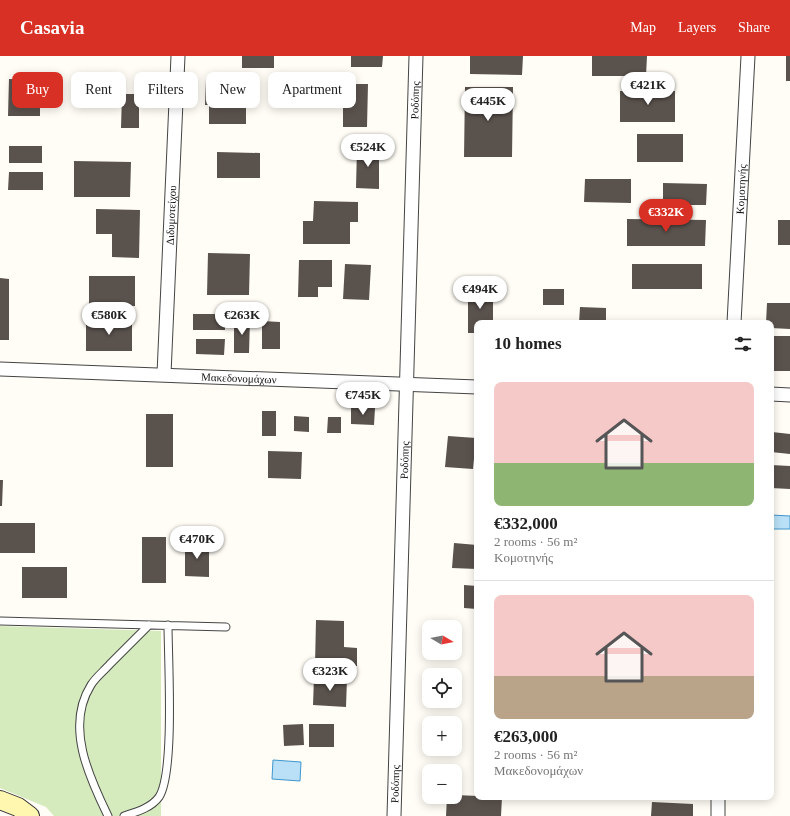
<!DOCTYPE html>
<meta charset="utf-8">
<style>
:root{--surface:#fff;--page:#f6f6f6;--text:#222;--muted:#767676;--line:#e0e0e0;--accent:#d93025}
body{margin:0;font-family:Georgia,serif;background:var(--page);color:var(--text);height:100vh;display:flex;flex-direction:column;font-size:15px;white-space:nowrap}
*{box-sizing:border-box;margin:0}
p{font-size:13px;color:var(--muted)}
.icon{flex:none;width:22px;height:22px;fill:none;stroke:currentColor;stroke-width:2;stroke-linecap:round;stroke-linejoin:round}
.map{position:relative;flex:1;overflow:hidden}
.details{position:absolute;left:474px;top:264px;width:300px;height:480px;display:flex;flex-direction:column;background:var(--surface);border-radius:8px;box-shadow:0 2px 10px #0003}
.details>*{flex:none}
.guide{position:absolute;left:12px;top:16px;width:380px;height:36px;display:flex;gap:8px}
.needle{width:26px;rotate:100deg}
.fabs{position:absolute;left:422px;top:564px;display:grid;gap:8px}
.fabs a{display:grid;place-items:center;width:40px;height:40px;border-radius:8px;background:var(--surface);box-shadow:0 2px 10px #0003;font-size:20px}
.price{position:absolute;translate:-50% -34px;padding:0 9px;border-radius:14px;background:#fff;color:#222;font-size:13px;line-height:26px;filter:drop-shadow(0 1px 2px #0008)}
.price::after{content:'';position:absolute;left:50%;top:24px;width:12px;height:9px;margin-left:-6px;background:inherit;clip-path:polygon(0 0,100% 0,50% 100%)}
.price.on{background:var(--accent);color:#fff}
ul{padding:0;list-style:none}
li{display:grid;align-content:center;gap:8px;height:212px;padding:0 20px}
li+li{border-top:1px solid var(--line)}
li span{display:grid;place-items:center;height:124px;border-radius:8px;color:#555}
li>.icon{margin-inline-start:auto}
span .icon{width:72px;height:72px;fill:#fffc;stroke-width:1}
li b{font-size:17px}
h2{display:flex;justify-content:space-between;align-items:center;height:48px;padding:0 20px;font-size:17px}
.chip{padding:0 14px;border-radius:8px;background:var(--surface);box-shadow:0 2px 10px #0003;font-size:14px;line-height:36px}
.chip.on{background:var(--accent);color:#fff}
header{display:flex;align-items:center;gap:24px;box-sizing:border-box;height:56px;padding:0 20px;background:var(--accent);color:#fff}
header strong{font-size:19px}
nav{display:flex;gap:22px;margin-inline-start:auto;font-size:14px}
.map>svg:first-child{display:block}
</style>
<header>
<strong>Casavia</strong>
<nav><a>Map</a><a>Layers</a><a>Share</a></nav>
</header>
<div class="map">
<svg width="790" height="760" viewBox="0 0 790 760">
<rect width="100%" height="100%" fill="#fffdf5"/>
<path fill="#d5ebbd" d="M 0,570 L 161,575 L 161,760 L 54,760 L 46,751 L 0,732 Z"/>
<path fill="#b9e0f7" stroke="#3f96cf" d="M 771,459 L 790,460 L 790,473 L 771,473 Z
M 273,704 L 301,706 L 300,725 L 272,723 Z"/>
<path fill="#5a524d" d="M 242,0 L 274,0 L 274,12 L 242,12 Z
M 351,0 L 383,0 L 382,11 L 351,11 Z
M 470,0 L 523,0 L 522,19 L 470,18 Z
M 592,0 L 647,0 L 646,20 L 592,20 Z
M 786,0 L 790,0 L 790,25 L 786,25 Z
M 9,23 L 40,24 L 40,60 L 8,60 Z
M 206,24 L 241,24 L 240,49 L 246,49 L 246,68 L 209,68 L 209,49 L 205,49 Z
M 343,28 L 368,28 L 367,71 L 343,71 Z
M 465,31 L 513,31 L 512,101 L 464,101 Z
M 620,35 L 675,35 L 675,66 L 620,66 Z
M 122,38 L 139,38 L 139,72 L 121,72 Z
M 637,78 L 683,78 L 683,106 L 637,106 Z
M 9,90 L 42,90 L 42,107 L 9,107 Z
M 357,91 L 379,91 L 379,133 L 356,132 Z
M 217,96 L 260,97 L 260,122 L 217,122 Z
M 74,105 L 131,106 L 130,141 L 74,141 Z
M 9,116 L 43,116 L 43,134 L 8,134 Z
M 585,123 L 631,123 L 631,147 L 584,146 Z
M 663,127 L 707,128 L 706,149 L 663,149 Z
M 314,145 L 358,146 L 358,166 L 350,166 L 350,188 L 303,188 L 303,165 L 313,165 Z
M 96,153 L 140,154 L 139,202 L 112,201 L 112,178 L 96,178 Z
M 627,163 L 706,164 L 705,190 L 627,190 Z
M 778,164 L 790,164 L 790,189 L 778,189 Z
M 208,197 L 250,198 L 249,239 L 207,239 Z
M 299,204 L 332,204 L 332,231 L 318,231 L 318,241 L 298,241 Z
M 345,208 L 371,209 L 369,244 L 343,243 Z
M 632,208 L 702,208 L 702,233 L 632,233 Z
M 89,220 L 135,220 L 135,250 L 89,250 Z
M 0,222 L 9,223 L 9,284 L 0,284 Z
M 543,233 L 564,233 L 564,249 L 543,249 Z
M 468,237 L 493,237 L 493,267 L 477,267 L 477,277 L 468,277 Z
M 767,247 L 790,247 L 790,273 L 771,272 L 771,267 L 766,267 Z
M 580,251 L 606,252 L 606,267 L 579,267 Z
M 193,258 L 225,258 L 225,274 L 193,274 Z
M 234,263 L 250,263 L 249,297 L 234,297 Z
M 86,265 L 132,266 L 132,295 L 86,295 Z
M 262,265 L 280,266 L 280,293 L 262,293 Z
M 771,280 L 790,280 L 790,315 L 771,315 Z
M 196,283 L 225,283 L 224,299 L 196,298 Z
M 351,351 L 375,352 L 374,369 L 351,368 Z
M 262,355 L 276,355 L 276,380 L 262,380 Z
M 146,358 L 173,358 L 173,411 L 146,411 Z
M 294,360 L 309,361 L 309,376 L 294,375 Z
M 328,361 L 341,361 L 341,377 L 327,377 Z
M 772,376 L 790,378 L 790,398 L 771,396 Z
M 448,380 L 476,382 L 473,413 L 445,411 Z
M 268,395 L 302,396 L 301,423 L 268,422 Z
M 771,409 L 790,410 L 790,433 L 771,432 Z
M 0,424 L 3,424 L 2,450 L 0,450 Z
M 0,467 L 35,467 L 35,497 L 0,497 Z
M 142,481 L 166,481 L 166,527 L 142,527 Z
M 185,487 L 209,487 L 209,521 L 185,520 Z
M 454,487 L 477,489 L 477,513 L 452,512 Z
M 22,511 L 67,511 L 67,542 L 22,542 Z
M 464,529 L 477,530 L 477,553 L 464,552 Z
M 316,564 L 344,565 L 344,591 L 357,592 L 357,610 L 315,609 Z
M 314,621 L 347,622 L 346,651 L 313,649 Z
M 303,668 L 304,689 L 284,690 L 283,669 Z
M 309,668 L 334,668 L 334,691 L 309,691 Z
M 455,739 L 502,741 L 501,760 L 446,760 L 447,741 L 455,741 Z
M 652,746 L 693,748 L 693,760 L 651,760 Z"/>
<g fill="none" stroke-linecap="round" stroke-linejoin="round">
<g stroke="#444" stroke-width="9">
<path id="lane" d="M 0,565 L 226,571
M 108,760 C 89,721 65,670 91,629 C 96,621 104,615 110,608 C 123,595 136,582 149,569
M 124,760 C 136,756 151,752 159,741 C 175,717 168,602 168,569"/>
</g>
<g stroke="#444" stroke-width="15">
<g id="street">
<path id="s1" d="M 734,267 L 748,0"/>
<path id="s2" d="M 0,313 L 477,331"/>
<path id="s3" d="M 164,318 L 178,0"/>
<path d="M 771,338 L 790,339"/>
<path id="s4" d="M 394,760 L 416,0"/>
<path d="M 718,760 L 718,741"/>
</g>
</g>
<g stroke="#333" stroke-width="20">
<path id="secondary" d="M 0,744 L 18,751 L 30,760"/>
</g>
<use href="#lane" stroke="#fff" stroke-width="7"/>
<use href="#street" stroke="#fff" stroke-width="13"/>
<use href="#secondary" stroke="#fff6b0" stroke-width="18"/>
</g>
<g text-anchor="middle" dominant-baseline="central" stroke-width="4" stroke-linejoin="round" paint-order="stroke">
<g font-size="11" fill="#111" stroke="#fff">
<text stroke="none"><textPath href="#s4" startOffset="716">Ροδόπης</textPath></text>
<text stroke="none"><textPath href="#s1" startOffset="134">Κομοτηνής</textPath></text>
<text stroke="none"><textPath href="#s3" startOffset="159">Διδυμοτείχου</textPath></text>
<text stroke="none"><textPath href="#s2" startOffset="239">Μακεδονομάχων</textPath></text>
<text stroke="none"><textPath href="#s4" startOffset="356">Ροδόπης</textPath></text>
<text stroke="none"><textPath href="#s4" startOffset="32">Ροδόπης</textPath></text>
</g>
</g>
</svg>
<div class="fabs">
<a><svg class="needle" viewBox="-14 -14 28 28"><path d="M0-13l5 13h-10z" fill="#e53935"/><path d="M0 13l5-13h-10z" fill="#767676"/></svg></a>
<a><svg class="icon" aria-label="locate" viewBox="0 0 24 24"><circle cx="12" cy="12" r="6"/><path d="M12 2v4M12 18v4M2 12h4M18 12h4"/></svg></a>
<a>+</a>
<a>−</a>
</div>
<b class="price" style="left:648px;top:50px">€421K</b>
<b class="price" style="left:488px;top:66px">€445K</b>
<b class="price" style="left:368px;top:112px">€524K</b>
<b class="price on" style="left:666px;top:177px">€332K</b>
<b class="price" style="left:480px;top:254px">€494K</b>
<b class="price" style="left:109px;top:280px">€580K</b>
<b class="price" style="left:242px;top:280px">€263K</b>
<b class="price" style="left:363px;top:360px">€745K</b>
<b class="price" style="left:197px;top:504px">€470K</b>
<b class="price" style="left:330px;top:636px">€323K</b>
<div class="guide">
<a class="chip on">Buy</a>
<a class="chip">Rent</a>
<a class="chip">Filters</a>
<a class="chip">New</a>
<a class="chip">Apartment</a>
</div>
<section class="details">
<h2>10 homes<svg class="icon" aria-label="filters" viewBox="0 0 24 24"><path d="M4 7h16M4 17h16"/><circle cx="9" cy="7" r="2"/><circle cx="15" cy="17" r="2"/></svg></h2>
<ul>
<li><span style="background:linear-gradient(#f6c9c9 65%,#8fb573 0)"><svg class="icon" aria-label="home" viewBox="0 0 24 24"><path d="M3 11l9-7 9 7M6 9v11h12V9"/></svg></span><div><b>€332,000</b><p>2 rooms · 56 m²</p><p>Κομοτηνής</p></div></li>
<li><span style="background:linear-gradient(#f6c9c9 65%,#b9a48a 0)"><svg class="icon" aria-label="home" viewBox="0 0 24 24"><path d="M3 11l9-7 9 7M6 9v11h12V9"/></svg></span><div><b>€263,000</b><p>2 rooms · 56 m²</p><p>Μακεδονομάχων</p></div></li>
</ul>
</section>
</div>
